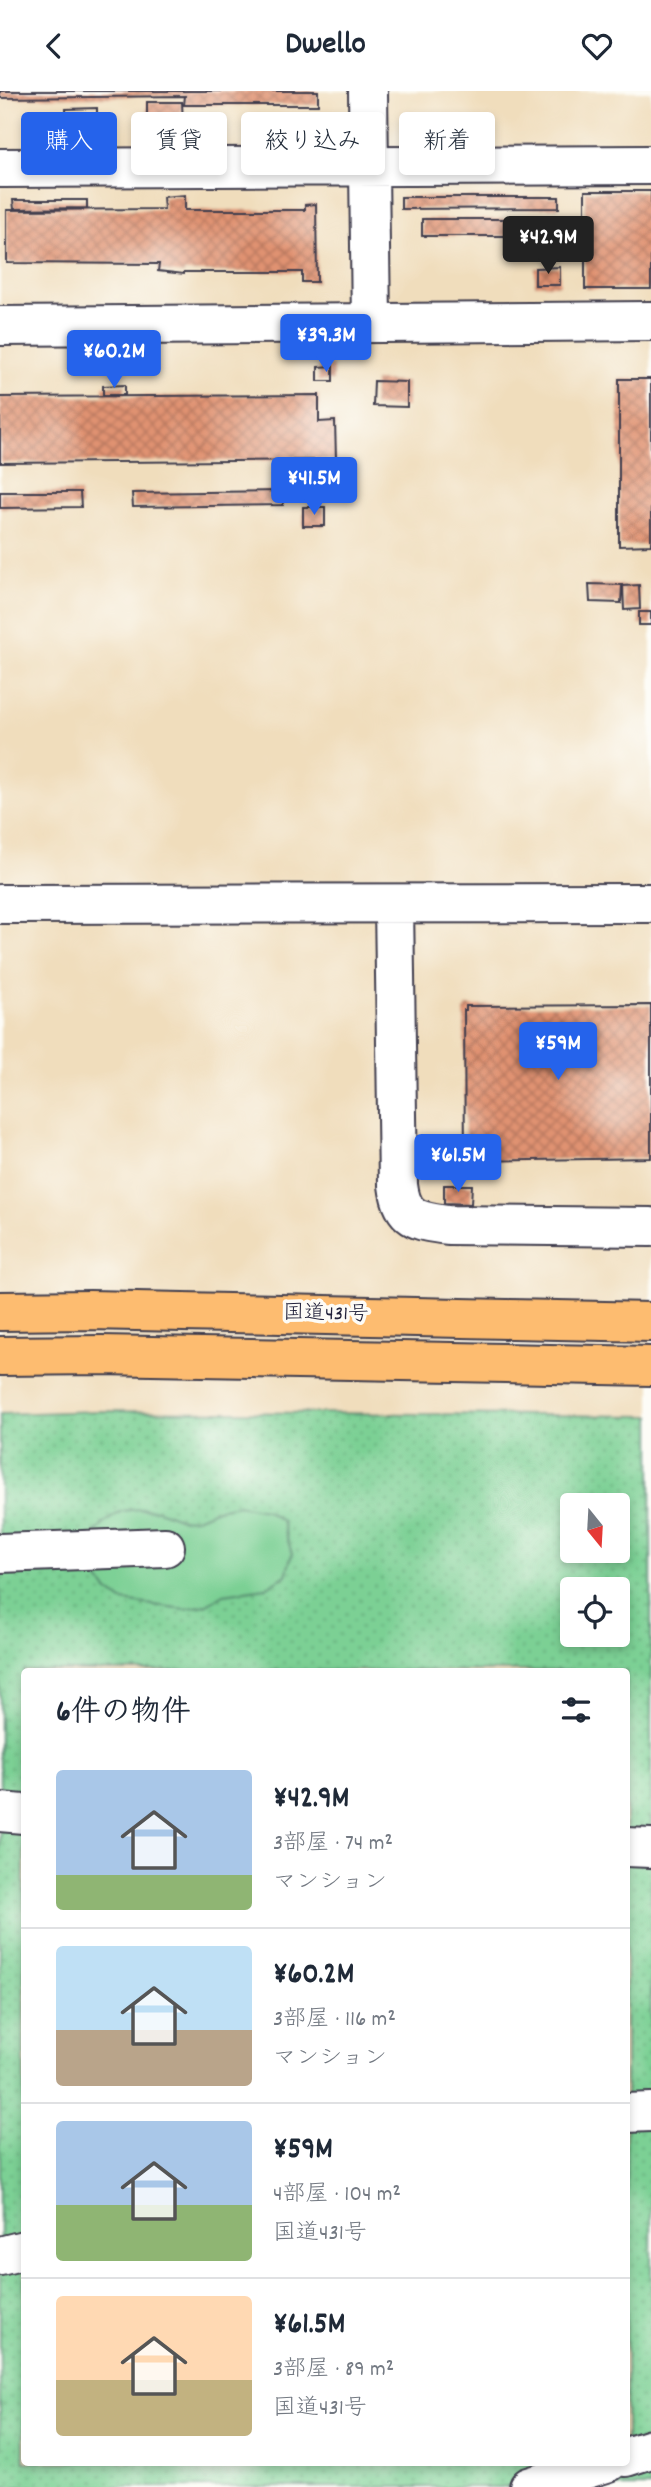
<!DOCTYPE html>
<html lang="ja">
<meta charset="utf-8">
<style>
:root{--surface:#fff;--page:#f2f2f3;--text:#1f2937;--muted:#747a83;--line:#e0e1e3;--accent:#2563eb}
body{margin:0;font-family:Dekko,"Klee One",sans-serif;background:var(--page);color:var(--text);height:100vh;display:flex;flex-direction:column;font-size:26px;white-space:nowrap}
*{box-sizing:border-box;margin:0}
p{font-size:23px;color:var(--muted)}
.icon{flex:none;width:38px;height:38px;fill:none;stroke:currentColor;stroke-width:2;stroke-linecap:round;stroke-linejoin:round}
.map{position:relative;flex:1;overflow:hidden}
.details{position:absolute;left:21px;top:1577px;width:609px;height:798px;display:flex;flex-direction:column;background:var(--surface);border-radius:7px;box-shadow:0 4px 10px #0003}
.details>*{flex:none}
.guide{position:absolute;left:21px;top:21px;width:609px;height:63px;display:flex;gap:14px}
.needle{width:46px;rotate:162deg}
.buttons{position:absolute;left:560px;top:1402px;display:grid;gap:14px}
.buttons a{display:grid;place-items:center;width:70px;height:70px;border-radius:7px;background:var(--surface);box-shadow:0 4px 10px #0003;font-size:35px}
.price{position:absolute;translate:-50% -60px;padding:0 16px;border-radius:7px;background:var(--accent);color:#fff;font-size:23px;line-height:46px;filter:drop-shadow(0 2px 4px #0008)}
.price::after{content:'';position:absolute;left:50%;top:42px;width:21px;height:16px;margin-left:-10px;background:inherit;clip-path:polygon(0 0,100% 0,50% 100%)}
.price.on{background:#222;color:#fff}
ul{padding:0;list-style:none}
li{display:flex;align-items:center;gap:21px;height:175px;padding:0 35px}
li+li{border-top:2px solid var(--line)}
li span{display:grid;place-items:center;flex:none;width:196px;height:140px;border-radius:7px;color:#555}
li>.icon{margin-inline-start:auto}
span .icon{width:84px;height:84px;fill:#fffc;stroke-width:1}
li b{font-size:30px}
h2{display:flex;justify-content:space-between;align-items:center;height:84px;padding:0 35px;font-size:30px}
.pill{padding:0 24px;border-radius:7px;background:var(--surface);box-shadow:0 4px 10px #0003;font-size:24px;line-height:63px}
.pill.on{background:var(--accent);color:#fff}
header{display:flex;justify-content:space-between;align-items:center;height:91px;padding:0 35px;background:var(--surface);font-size:32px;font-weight:800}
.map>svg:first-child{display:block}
</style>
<header><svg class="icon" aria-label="back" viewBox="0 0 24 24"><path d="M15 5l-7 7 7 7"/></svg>Dwello<svg class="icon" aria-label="heart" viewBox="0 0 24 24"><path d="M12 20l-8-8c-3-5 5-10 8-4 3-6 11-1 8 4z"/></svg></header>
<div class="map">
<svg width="651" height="2396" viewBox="0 0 651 2396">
<defs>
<pattern id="grass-dots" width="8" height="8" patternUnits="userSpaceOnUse" patternTransform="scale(1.75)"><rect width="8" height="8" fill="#7bd094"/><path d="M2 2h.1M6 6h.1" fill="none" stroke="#6ab280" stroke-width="1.8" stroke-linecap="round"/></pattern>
<pattern id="building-cross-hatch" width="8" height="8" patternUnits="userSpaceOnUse" patternTransform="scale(1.75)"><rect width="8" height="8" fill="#e09271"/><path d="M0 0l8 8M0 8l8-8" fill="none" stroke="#b5775e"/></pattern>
</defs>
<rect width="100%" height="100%" fill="#fdfcf7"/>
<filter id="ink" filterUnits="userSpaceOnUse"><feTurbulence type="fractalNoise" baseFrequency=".0143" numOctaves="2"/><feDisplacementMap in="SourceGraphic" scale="14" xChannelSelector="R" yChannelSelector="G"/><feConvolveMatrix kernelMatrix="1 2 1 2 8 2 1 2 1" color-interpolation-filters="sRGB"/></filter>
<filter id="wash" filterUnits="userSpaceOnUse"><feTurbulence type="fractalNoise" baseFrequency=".00686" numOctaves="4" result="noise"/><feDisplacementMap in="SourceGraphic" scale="28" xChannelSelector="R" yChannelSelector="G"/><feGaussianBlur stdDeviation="1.57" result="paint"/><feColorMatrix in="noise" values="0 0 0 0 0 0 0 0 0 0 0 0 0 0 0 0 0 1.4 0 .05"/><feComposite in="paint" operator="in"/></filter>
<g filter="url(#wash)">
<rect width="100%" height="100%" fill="#f0ddbc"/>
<path fill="url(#grass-dots)" stroke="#4e7968" stroke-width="2" fill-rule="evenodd" d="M 100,1320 L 651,1325 L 651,2396 L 0,2396 L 0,1323 ZM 572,1414 L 618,1414 L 618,1460 L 572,1460 ZM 572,1498 L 618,1498 L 618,1544 L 572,1544 ZM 24,1580 L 626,1580 L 626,2371 L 24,2371 Z"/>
<path fill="#7bd094" stroke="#4e7968" stroke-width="2" d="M 238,1414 L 265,1419 L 282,1430 L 292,1463 L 286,1484 L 266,1497 L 224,1503 L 205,1514 L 185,1518 L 122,1510 L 107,1499 L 92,1480 L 92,1455 L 96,1441 L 107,1430 L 122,1420 L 140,1418 L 158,1419 L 181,1428 L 196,1427 L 217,1418 Z"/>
<g id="blocks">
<path fill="url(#building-cross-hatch)" d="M 0,0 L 318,0 L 318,14 L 184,14 L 185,5 L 0,7 Z
M 147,11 L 182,11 L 183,33 L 147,33 Z
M 97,17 L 97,50 L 67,50 L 66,18 Z
M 42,23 L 62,23 L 62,33 L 42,34 Z
M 585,100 L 651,100 L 651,198 L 585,198 Z
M 185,104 L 185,119 L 305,119 L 305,114 L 316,113 L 317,191 L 302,191 L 302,181 L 184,181 L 184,183 L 158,180 L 159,173 L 7,172 L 7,119 L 164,118 L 163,106 Z
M 401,106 L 559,106 L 559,117 L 401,118 Z
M 13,109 L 87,109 L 87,117 L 14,118 Z
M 422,128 L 560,128 L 559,145 L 422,145 Z
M 560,176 L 560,194 L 535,194 L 535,177 Z
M 333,275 L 333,290 L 318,290 L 318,276 Z
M 619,288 L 651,288 L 651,454 L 619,455 Z
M 374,290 L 407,291 L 407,316 L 373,315 Z
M 125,294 L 125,304 L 103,304 L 103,295 Z
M 319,304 L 319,331 L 335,330 L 336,369 L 0,372 L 0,306 Z
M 283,400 L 283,414 L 133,416 L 132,402 Z
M 0,401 L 80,401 L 81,416 L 0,417 Z
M 303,416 L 325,416 L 325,435 L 303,435 Z
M 589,493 L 622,494 L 621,512 L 590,511 Z
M 639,494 L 640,518 L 624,519 L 623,495 Z
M 639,521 L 651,521 L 651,534 L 639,534 Z
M 651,914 L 651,1067 L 465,1070 L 464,919 L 466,919 L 466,915 Z
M 444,1094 L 472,1094 L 471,1113 L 444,1112 Z"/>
</g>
</g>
<g filter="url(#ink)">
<use href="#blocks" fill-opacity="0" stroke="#413e4e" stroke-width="2"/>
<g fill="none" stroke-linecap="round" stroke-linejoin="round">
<g stroke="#413e4e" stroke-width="42">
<path id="minor" d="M 368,0 L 371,232
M 0,77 L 651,74
M 0,235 L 651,230
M 0,813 L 651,812
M 394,813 L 398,1094 C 402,1128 417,1130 448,1134 L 651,1136
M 0,1462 L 165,1456
M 0,1721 L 24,1723
M 626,1756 L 651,1757
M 626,2022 L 651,2021
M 0,2165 L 24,2159
M 626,2366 L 651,2358
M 529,2396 L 609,2371"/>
</g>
<g stroke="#413e4e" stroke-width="42">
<path id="highway" d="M 0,1220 L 90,1219 L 651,1231
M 0,1265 L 102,1264 L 651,1275"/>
</g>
<use href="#minor" stroke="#fff" stroke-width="38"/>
<use href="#highway" stroke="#fdbc6f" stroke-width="38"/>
</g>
</g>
<g text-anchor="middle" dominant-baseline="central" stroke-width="7" stroke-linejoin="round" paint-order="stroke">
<g font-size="21" fill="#22223b" stroke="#fdfcf7">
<text transform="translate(326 1224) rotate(1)">国道431号</text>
</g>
</g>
</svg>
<div class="buttons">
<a><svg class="needle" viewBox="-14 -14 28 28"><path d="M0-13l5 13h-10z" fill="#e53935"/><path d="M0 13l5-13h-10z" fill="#747a83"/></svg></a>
<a><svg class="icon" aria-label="locate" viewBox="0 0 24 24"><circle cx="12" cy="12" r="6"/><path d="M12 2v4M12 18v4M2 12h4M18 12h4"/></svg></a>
</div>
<b class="price on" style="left:548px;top:185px">¥42.9M</b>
<b class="price" style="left:326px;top:283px">¥39.3M</b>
<b class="price" style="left:114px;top:299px">¥60.2M</b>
<b class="price" style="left:314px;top:426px">¥41.5M</b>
<b class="price" style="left:558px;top:991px">¥59M</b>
<b class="price" style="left:458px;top:1103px">¥61.5M</b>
<div class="guide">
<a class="pill on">購入</a>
<a class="pill">賃貸</a>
<a class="pill">絞り込み</a>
<a class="pill">新着</a>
</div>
<section class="details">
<h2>6件の物件<svg class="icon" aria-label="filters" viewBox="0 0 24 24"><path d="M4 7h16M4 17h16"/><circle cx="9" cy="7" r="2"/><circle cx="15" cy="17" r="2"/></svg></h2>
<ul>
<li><span style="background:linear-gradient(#a9c7e8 75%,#8fb573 0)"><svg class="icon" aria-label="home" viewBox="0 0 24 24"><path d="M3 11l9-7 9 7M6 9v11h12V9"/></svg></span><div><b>¥42.9M</b><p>3部屋 · 74 m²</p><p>マンション</p></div></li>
<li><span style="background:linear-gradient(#bfe0f5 60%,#b9a48a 0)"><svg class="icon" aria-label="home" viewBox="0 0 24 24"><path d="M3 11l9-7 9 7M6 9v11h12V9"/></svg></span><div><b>¥60.2M</b><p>3部屋 · 116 m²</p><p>マンション</p></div></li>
<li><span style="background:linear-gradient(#a9c7e8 60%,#8fb573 0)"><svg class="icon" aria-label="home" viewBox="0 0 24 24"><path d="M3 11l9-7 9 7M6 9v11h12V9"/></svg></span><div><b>¥59M</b><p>4部屋 · 104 m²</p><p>国道431号</p></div></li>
<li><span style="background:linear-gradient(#ffd9b3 60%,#c2b280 0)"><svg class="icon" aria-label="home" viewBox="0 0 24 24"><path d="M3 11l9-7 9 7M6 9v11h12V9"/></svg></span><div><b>¥61.5M</b><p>3部屋 · 89 m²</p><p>国道431号</p></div></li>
</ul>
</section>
</div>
